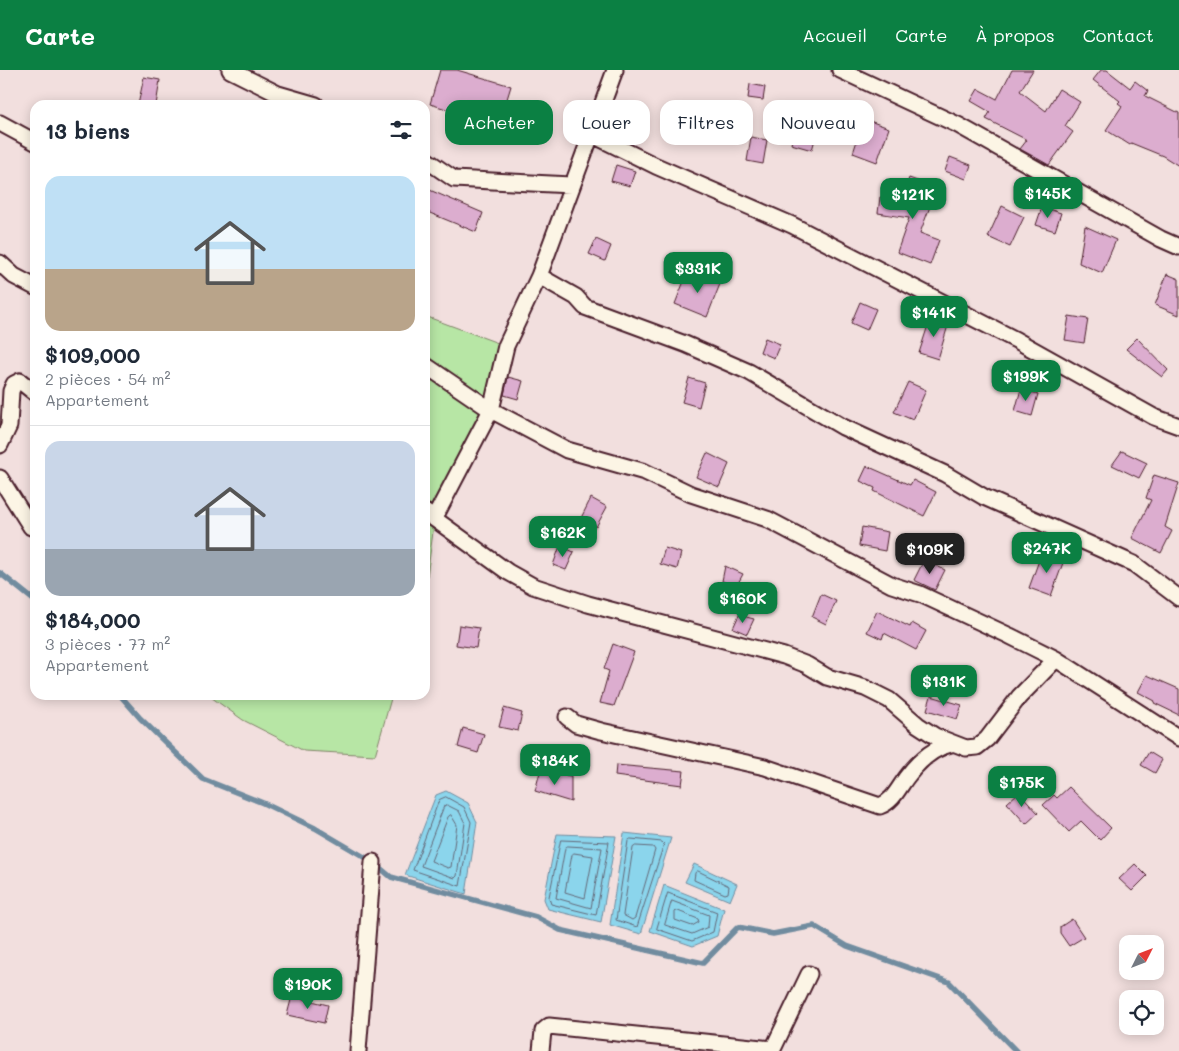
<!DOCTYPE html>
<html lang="fr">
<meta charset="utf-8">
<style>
:root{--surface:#fff;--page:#f6f6f7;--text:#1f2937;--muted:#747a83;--line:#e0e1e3;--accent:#0b8043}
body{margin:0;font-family:Mali,sans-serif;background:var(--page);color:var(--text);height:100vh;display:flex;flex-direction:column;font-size:19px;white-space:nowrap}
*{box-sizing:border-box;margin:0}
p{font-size:16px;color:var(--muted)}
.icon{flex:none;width:28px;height:28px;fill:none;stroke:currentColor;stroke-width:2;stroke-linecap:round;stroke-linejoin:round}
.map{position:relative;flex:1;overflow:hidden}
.panel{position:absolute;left:30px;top:30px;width:400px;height:600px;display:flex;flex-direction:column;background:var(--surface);border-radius:15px;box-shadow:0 2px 12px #0003}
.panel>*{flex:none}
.top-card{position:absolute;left:445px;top:30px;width:475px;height:45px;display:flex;gap:10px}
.needle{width:32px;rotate:48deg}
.buttons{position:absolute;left:1119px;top:865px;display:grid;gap:10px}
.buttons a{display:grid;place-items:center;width:45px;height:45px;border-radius:10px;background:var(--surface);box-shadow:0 2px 12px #0003;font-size:25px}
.price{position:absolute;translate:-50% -42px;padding:0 11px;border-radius:10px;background:var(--accent);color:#fff;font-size:16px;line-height:32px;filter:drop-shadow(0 1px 2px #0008)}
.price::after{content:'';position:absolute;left:50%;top:30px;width:15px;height:11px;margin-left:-8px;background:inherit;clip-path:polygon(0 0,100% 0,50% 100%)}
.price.selected{background:#222;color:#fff}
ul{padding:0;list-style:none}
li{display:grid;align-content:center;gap:10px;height:265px;padding:0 15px}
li+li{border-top:1px solid var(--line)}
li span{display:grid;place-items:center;height:155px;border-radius:15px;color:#555}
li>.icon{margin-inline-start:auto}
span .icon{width:90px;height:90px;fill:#fffc;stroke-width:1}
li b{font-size:21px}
h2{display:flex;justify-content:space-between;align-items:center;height:60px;padding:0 15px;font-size:21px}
.chip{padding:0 18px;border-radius:15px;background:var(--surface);box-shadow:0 2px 12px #0003;font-size:18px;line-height:45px}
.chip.selected{background:var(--accent);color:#fff}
header{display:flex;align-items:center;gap:30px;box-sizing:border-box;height:70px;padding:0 25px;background:var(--accent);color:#fff}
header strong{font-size:24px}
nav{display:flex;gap:28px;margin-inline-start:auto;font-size:18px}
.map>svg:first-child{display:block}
</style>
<header>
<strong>Carte</strong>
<nav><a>Accueil</a><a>Carte</a><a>À propos</a><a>Contact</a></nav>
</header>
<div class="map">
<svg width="1179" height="981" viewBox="0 0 1179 981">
<rect width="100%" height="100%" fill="#f2dfde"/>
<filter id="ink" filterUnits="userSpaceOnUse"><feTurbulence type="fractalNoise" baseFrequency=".02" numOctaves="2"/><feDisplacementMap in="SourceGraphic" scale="10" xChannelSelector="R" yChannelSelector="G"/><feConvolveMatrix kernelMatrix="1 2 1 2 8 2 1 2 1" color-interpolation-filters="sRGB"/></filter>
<g filter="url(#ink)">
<path fill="#b7e6a5" stroke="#808268" d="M 425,246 L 506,276 L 491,340 L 435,447 L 425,522 Z
M 208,625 L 392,625 L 375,685 L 304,681 L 243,650 Z"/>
<path fill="#8bd5ec" stroke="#718c9f" d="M 446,721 L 468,733 L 477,752 L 466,824 L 405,805 L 436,725 Z
M 624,763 L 671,768 L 641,864 L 610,855 Z
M 557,764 L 616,766 L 601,852 L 548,839 L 544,829 Z
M 694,794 L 737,814 L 730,831 L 685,812 Z
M 664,815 L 724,839 L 717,866 L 693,876 L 650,861 Z"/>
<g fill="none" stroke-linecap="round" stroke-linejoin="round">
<path stroke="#646878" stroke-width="1" d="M 446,727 L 464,737 L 471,752 L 460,816 L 413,800 L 439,730 Z
M 447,735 L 459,741 L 465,753 L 457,806 L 455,808 L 421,796 L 444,736 Z
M 451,745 L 457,755 L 451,797 L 448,798 L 431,791 L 448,747 Z
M 631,769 L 662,772 L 664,774 L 637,857 L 616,850 L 628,771 Z
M 561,770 L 609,772 L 596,845 L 551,834 L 549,828 Z
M 568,776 L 602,778 L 591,838 L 556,828 L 565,778 Z
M 636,776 L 653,777 L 655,780 L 635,848 L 632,850 L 623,845 L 633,778 Z
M 574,783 L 593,786 L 585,828 L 565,822 L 572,785 Z
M 698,801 L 729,816 L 728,823 L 725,824 L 694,810 L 695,803 Z
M 668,823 L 717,842 L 713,862 L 692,871 L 657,859 Z
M 672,831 L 709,845 L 708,857 L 692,864 L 665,855 Z
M 678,841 L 698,849 L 699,852 L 692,856 L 675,850 L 675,842 Z"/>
<path stroke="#718c9f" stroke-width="5.5" d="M 0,503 L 35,531
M 120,625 L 140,648 L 203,709 L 263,733 L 315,758 L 373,792 L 391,807 L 536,847 L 560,860 L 703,893 L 738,857 L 773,864 L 814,856 L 847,876 L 949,912 L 1016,981"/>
</g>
<path fill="#dcadcf" stroke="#4a1f2b" d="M 440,0 L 457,0 L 511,16 L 499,55 L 430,34 Z
M 1012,0 L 1033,0 L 1020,21 L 1046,41 L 1059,19 L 1080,32 L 1065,56 L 1073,62 L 1049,95 L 1020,79 L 1027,70 L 986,49 L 990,42 L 971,31 L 978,19 L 997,29 Z
M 1101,0 L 1107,0 L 1130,18 L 1135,11 L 1148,21 L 1145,26 L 1179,43 L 1179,96 L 1163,86 L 1131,73 L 1130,75 L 1106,60 L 1122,36 L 1118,33 L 1120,31 L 1093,10 Z
M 144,7 L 160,10 L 156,35 L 138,35 Z
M 750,14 L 765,17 L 763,30 L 748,28 Z
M 864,49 L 889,58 L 877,92 L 853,83 Z
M 795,56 L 817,62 L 812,80 L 791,74 Z
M 751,67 L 767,70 L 763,94 L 747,91 Z
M 950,87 L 971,95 L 966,109 L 945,101 Z
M 616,95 L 635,101 L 630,116 L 611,111 Z
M 909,108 L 937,118 L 920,163 L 939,170 L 930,195 L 897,182 L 909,148 L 878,143 L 880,127 L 901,130 Z
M 425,118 L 483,143 L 476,162 L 425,141 Z
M 1002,136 L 1024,147 L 1010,177 L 988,167 Z
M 1042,137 L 1061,143 L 1055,161 L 1036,155 Z
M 1085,156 L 1116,170 L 1102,203 L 1079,193 Z
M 596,169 L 611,176 L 605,191 L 589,184 Z
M 688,201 L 720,214 L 707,247 L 675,234 Z
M 1167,204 L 1179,209 L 1179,245 L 1155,235 Z
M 860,232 L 876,239 L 867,260 L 851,253 Z
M 931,246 L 949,252 L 938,289 L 919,283 Z
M 1069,246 L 1088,249 L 1084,273 L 1065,270 Z
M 765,268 L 780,274 L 774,288 L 760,282 Z
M 1137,268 L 1168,300 L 1162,307 L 1126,279 Z
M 508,307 L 523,311 L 518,329 L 504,325 Z
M 689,308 L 705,313 L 699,337 L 682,332 Z
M 908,312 L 926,320 L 913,350 L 894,342 Z
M 1021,319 L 1038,324 L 1032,346 L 1015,341 Z
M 1122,381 L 1147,393 L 1139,408 L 1112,395 Z
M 707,383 L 729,394 L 719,417 L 696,407 Z
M 867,396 L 910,415 L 913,410 L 936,422 L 924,446 L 874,421 L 875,418 L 860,411 Z
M 1154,405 L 1179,413 L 1165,457 L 1172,461 L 1161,483 L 1132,468 L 1151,430 L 1146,428 Z
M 591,428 L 607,437 L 596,457 L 581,448 Z
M 862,457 L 888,462 L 885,481 L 859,476 Z
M 560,476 L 574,482 L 566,500 L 553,495 Z
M 665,478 L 681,483 L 677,499 L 660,494 Z
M 1042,482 L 1064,490 L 1051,526 L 1029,518 Z
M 924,490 L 945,500 L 935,520 L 914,510 Z
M 725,496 L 743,504 L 736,517 L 722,511 Z
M 821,524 L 836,531 L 826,554 L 812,547 Z
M 877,541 L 910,557 L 912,553 L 926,561 L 916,580 L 884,563 L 882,569 L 867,562 Z
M 739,545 L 754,549 L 747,564 L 733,558 Z
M 459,555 L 479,558 L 476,578 L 456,575 Z
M 613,574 L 634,582 L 614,636 L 600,633 L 609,601 L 604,599 Z
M 1147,605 L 1179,619 L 1179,645 L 1154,633 L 1155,631 L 1138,622 Z
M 931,626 L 962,635 L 957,649 L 927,640 Z
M 504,638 L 522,643 L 518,661 L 499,657 Z
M 463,658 L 484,664 L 478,683 L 458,677 Z
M 1149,682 L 1162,690 L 1155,703 L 1141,695 Z
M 616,695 L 684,701 L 682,715 L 615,706 Z
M 540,702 L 571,706 L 571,732 L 535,721 Z
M 1069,717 L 1111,758 L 1100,770 L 1081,751 L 1069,762 L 1043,735 L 1054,725 L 1057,728 Z
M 1019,722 L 1038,743 L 1026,754 L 1007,733 Z
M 1135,794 L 1147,806 L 1132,821 L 1119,809 Z
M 1072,849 L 1084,867 L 1069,876 L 1060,863 L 1060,857 Z
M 292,926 L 328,935 L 324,953 L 287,945 Z"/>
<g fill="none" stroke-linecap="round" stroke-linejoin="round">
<g stroke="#4a1f2b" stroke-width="19">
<path id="street" d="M 230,0 L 278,24 L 316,35
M 840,0 L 958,55 L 1161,169 L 1179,177
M 0,53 L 35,72
M 591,64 L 656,96 L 792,155 L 1016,270 L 1154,347 L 1179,356
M 425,89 L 454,109 L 571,115
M 0,193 L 14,206 L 35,217
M 539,206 L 576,227 L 585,237 L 685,274 L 749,302 L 843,357 L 945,404 L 984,427 L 1134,494 L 1179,528
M 425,295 L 491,340 L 567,380 L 645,402 L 691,424 L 767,449 L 892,515 L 920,524 L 1010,566 L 1056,589 L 1179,668
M 0,375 L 9,356 L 11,321 L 14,314 L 20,311 L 35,323
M 0,408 L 31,457
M 425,442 L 508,502 L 533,516 L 588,534 L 784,586 L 807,595 L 827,607 L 865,618 L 889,630 L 918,655 L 935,666 L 966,678 L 977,677 L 987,669 L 1019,627 L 1056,589
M 435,447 L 491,340 L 506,276 L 539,206 L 615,0
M 567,647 L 576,654 L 601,661 L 765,697 L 880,736 C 893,731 898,719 906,708 C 917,693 933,678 951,674
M 358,981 L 373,792
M 541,981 L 543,961 L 549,956 L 773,979
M 772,981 L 809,904"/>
</g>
<use href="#street" stroke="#fcf5e5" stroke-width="15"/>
</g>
</g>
</svg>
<div class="buttons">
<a><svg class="needle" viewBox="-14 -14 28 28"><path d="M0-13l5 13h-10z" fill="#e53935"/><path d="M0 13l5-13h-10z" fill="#747a83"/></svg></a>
<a><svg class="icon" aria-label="locate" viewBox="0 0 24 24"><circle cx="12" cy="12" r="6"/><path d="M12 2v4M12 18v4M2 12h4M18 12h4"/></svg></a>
</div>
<b class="price" style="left:1048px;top:149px">$145K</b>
<b class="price" style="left:913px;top:150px">$121K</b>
<b class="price" style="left:698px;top:224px">$331K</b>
<b class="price" style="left:934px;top:268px">$141K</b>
<b class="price" style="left:1026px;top:332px">$199K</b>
<b class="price" style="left:563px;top:488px">$162K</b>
<b class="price" style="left:1047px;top:504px">$247K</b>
<b class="price selected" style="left:930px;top:505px">$109K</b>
<b class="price" style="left:743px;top:554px">$160K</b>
<b class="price" style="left:944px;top:637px">$131K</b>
<b class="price" style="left:555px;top:716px">$184K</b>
<b class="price" style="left:1022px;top:738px">$175K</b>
<b class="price" style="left:308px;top:940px">$190K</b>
<div class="top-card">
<a class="chip selected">Acheter</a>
<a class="chip">Louer</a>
<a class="chip">Filtres</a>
<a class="chip">Nouveau</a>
</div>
<section class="panel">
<h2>13 biens<svg class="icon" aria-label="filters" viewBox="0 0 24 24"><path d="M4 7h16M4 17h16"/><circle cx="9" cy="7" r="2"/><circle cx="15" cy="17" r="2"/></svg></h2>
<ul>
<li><span style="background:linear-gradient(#bfe0f5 60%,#b9a48a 0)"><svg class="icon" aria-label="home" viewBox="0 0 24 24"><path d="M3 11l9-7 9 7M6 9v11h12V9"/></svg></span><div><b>$109,000</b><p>2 pièces · 54 m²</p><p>Appartement</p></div></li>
<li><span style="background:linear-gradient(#c9d6e8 70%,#9aa5b1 0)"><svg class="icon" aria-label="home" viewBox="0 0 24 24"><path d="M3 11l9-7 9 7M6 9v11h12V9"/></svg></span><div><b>$184,000</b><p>3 pièces · 77 m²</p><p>Appartement</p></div></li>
</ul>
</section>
</div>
